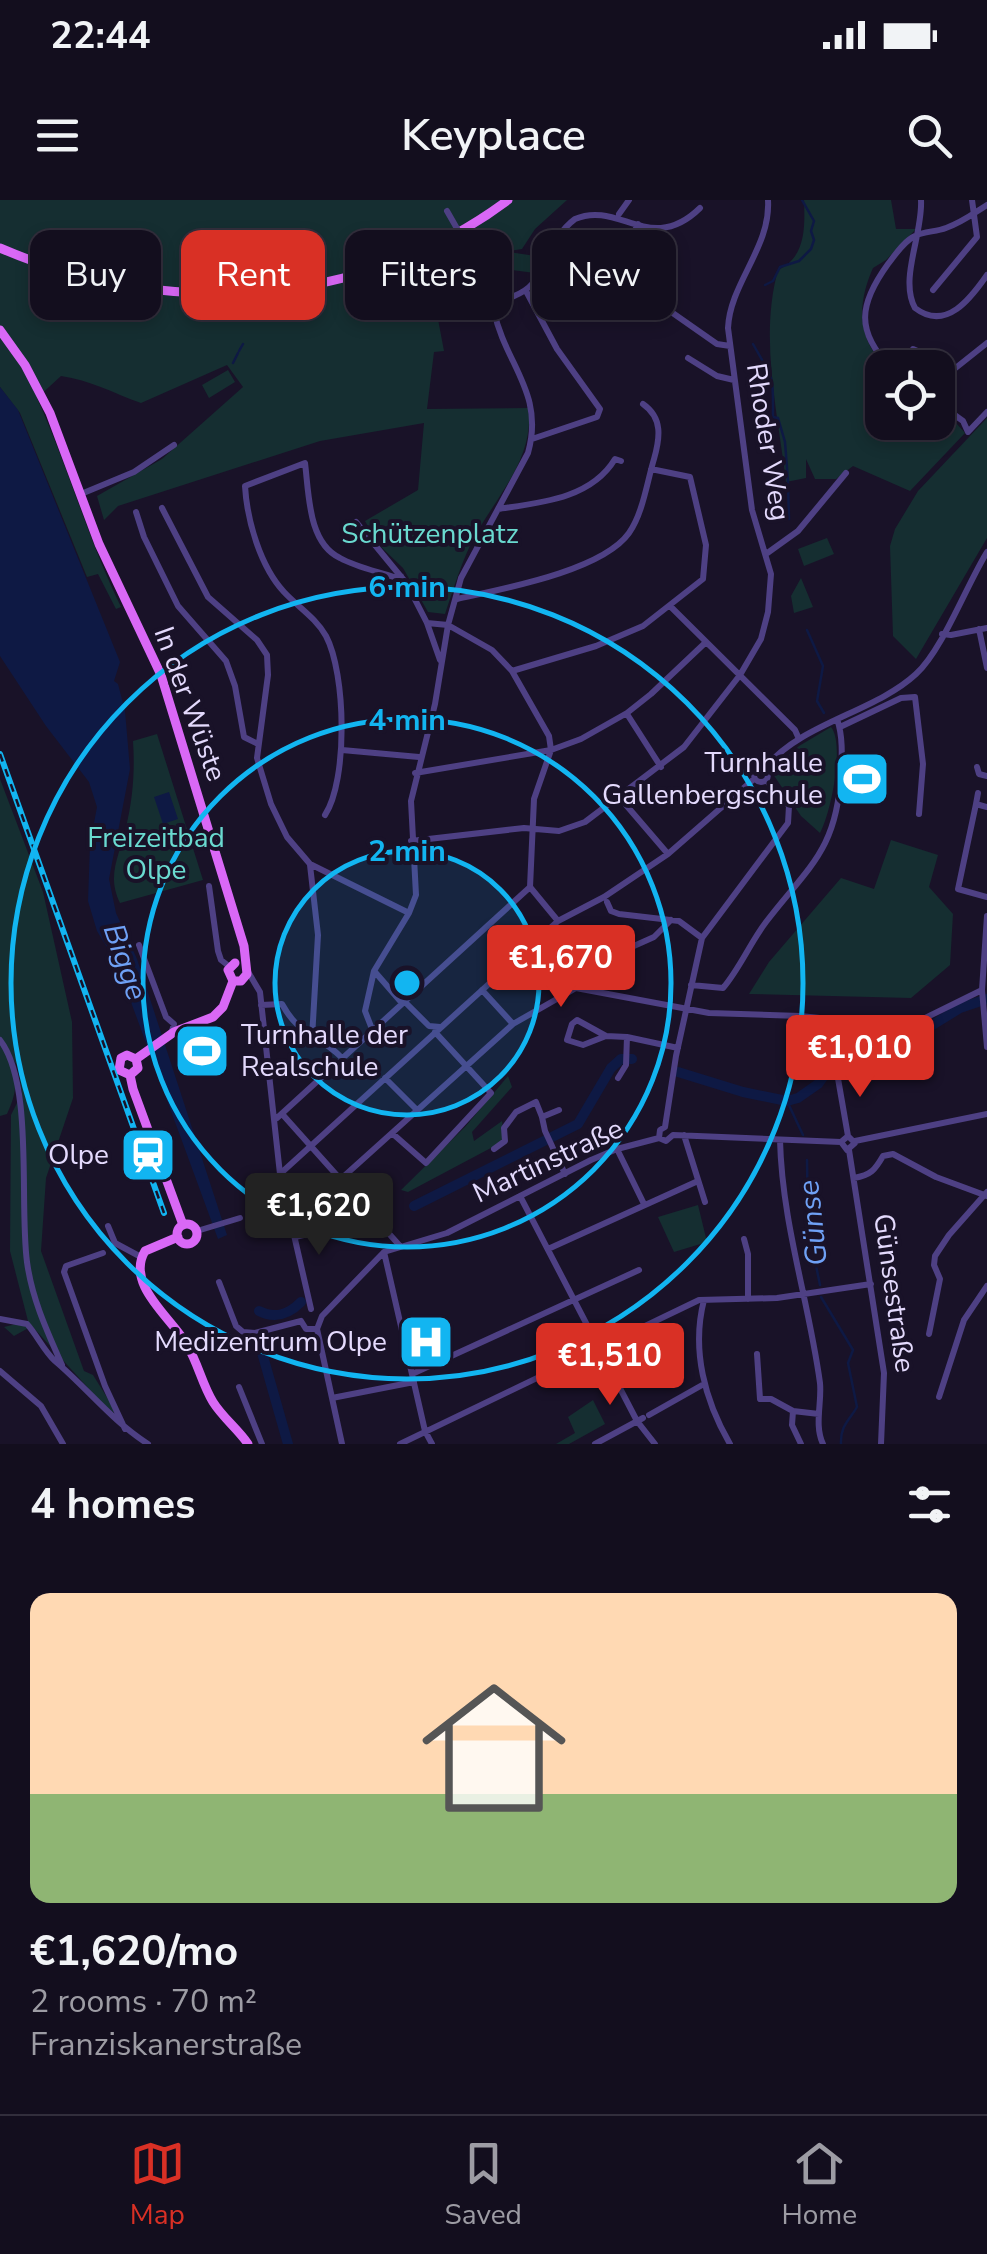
<!DOCTYPE html>
<meta charset="utf-8">
<style>
:root{--surface:#130e1e;--page:#201c2b;--text:#f1f3f6;--muted:#9d9ca4;--line:#322e3c;--accent:#d93025}
body{margin:0;font-family:"Nunito Sans",sans-serif;background:var(--page);color:var(--text);height:100vh;display:flex;flex-direction:column;font-size:38px;white-space:nowrap}
*{box-sizing:border-box;margin:0}
p{font-size:32px;color:var(--muted)}
.icon{flex:none;width:55px;height:55px;fill:none;stroke:currentColor;stroke-width:2;stroke-linecap:round;stroke-linejoin:round}
.map{position:relative;height:1244px;overflow:hidden}
.details{display:flex;flex-direction:column;background:var(--surface);flex:1}
.details>*{flex:none}
.banner{position:absolute;left:30px;top:30px;width:928px;height:90px;display:flex;gap:20px}
.fabs{position:absolute;left:865px;top:150px;display:grid;gap:20px}
.fabs a{display:grid;place-items:center;width:90px;height:90px;border-radius:20px;background:var(--surface);box-shadow:0 5px 15px #0003,0 0 0 2px var(--line);font-size:50px}
.price{position:absolute;translate:-50% -85px;padding:0 22px;border-radius:10px;background:var(--accent);color:#fff;font-size:32px;line-height:65px;filter:drop-shadow(0 2px 5px #0008)}
.price::after{content:'';position:absolute;left:50%;top:60px;width:30px;height:22px;margin-left:-15px;background:inherit;clip-path:polygon(0 0,100% 0,50% 100%)}
.price.current{background:#222;color:#fff}
ul{padding:0;list-style:none}
li{display:grid;align-content:center;gap:20px;height:530px;padding:0 30px}
li span{display:grid;place-items:center;height:310px;border-radius:20px;color:#555}
li>.icon{margin-inline-start:auto}
span .icon{width:180px;height:180px;fill:#fffc;stroke-width:1}
li b{font-size:42px}
h2{display:flex;justify-content:space-between;align-items:center;height:120px;padding:0 30px;font-size:42px}
.chip{padding:0 35px;border-radius:20px;background:var(--surface);box-shadow:0 5px 15px #0003,0 0 0 2px var(--line);font-size:35px;line-height:90px}
.chip.current{background:var(--accent);color:#fff}
.status{display:flex;justify-content:space-between;align-items:center;height:70px;padding:0 50px;background:var(--surface);direction:ltr}
.status svg{height:28px;fill:currentColor}
header{display:flex;justify-content:space-between;align-items:center;height:130px;padding:0 30px;background:var(--surface);font-size:45px;font-weight:600}
.dock{display:flex;justify-content:space-around;align-items:center;height:140px;border-top:2px solid var(--line);background:var(--surface);font-size:28px;color:var(--muted)}
.dock a{display:grid;justify-items:center;gap:5px}
.dock .current{color:var(--accent)}
.map>svg:first-child{display:block}
</style>
<div class="status"><b>22:44</b><svg viewBox="0 0 49 12"><path d="M0 12V9h3v3zM5 12V6h3v6zM10 12V3h3v9zM15 12V0h3v12zM26 1h20v11H26zM47 4h2v5h-2z"/></svg></div>
<header><svg class="icon" aria-label="menu" viewBox="0 0 24 24"><path d="M4 6h16M4 12h16M4 18h16"/></svg>Keyplace<svg class="icon" aria-label="search" viewBox="0 0 24 24"><circle cx="10" cy="10" r="6"/><path d="M15 15l6 6"/></svg></header>
<div class="map">
<svg width="987" height="1244" viewBox="0 0 987 1244">
<rect width="100%" height="100%" fill="#191228"/>
<path fill="#152e31" d="M 0,0 L 567,0 L 535,29 L 522,49 L 474,57 L 399,84 L 401,89 L 430,77 L 444,151 L 434,152 L 427,209 L 529,208 C 533,259 500,292 476,334 C 462,359 454,388 445,414 L 428,412 L 403,368 L 378,344 L 365,321 L 418,290 L 424,223 L 320,241 L 118,306 L 104,320 L 97,296 L 162,259 L 243,187 L 227,165 L 141,203 C 113,193 90,180 61,176 L 37,198 C 68,267 88,339 121,407 L 116,409 L 98,374 L 87,377 L 20,213 L 0,187 Z
M 804,0 L 891,0 L 896,29 L 916,29 L 886,60 L 873,68 C 857,104 857,137 885,167 L 882,222 L 938,222 L 938,209 L 948,214 L 965,233 L 910,291 L 853,266 L 836,279 L 815,279 L 806,259 L 806,278 L 786,282 C 778,213 759,138 778,70 C 806,57 805,27 804,0 Z
M 509,52 L 542,57 L 535,73 L 512,70 Z
M 228,170 L 235,182 L 209,198 L 202,185 Z
M 987,218 L 987,338 L 916,459 L 893,436 L 890,346 L 895,329 L 918,291 Z
M 827,338 L 834,354 L 804,366 L 798,349 Z
M 801,378 L 813,407 L 794,413 L 791,396 Z
M 831,527 C 845,544 831,613 820,633 L 801,616 L 771,571 L 799,546 Z
M 157,534 L 203,680 L 120,703 C 106,675 120,655 126,627 C 133,599 135,570 133,541 Z
M 0,579 L 43,692 L 72,822 L 73,898 L 46,978 L 41,1051 L 84,1171 L 93,1175 L 120,1218 L 99,1200 L 32,1126 L 14,1136 L 4,1127 L 28,1121 L 10,1051 L 11,915 L 22,893 L 18,867 L 0,838 Z
M 891,640 L 938,655 L 929,687 L 953,714 L 950,765 L 911,798 L 749,794 L 769,762 L 841,678 L 874,689 Z
M 0,843 C 16,872 21,884 7,914 L 0,916 Z
M 508,876 L 512,887 L 472,932 L 474,941 L 502,921 L 504,941 L 408,992 L 401,990 L 465,927 Z
M 698,1005 L 707,1042 L 674,1052 L 658,1017 Z
M 593,1200 L 605,1224 L 569,1244 L 556,1244 L 575,1233 L 568,1217 Z"/>
<path fill="#0e1944" d="M 0,187 L 18,210 L 120,462 L 114,481 L 118,484 L 125,511 L 130,569 L 109,679 L 116,713 L 137,759 L 227,1035 L 218,1039 L 117,764 L 97,731 L 88,701 L 90,644 L 97,607 L 89,582 L 46,526 L 0,456 Z
M 169,592 L 178,619 L 163,624 L 154,597 Z"/>
<g fill="none" stroke-linecap="round" stroke-linejoin="round">
<path stroke="#0e1944" stroke-width="2.5" d="M 765,85 L 773,81 L 780,67 L 799,61 L 811,49 L 814,40 L 811,31 L 814,21 L 802,0
M 753,144 C 775,183 773,174 773,217 L 778,218 L 785,242 L 788,281
M 239,151 L 243,144
M 233,163 L 238,153
M 788,283 L 789,319
M 807,430 L 823,466 L 817,501 L 824,513
M 798,571 L 810,557
M 787,901 L 803,935
M 807,960 L 808,1027 L 820,1085
M 821,1097 L 853,1150 L 848,1163 L 857,1207 C 849,1221 840,1226 841,1244"/>
<path stroke="#0e1944" stroke-width="10" d="M 678,872 L 743,892 L 787,901 L 798,898 L 818,884 L 831,866 L 908,840 L 960,808 L 987,799
M 414,1006 L 578,924 L 611,868 L 621,859 L 632,859
M 259,1111 C 275,1119 288,1115 301,1102
M 259,1142 L 288,1244"/>
<path stroke="#4e4084" stroke-width="6" d="M 921,0 C 923,34 899,79 915,108 C 946,132 971,98 987,75
M 619,14 L 629,0
M 933,90 L 977,37 L 972,0
M 526,91 L 557,149 L 600,209 L 597,217 L 532,239
M 647,95 L 717,144 L 730,146
M 600,109 C 590,41 618,71 638,24
M 494,111 C 502,96 521,98 532,84 C 549,63 552,36 575,19 C 619,0 651,56 700,8
M 913,149 L 955,168
M 688,158 L 717,176 L 734,180
M 891,168 C 855,131 859,104 888,64 C 895,55 904,41 915,36 C 924,31 936,32 946,28 C 961,23 973,14 987,5
M 938,182 L 987,143
M 938,203 L 963,221 L 968,232 L 987,212
M 81,294 L 134,272 L 174,245
M 162,308 L 208,397 L 257,440 L 267,455 L 268,475 L 257,558 L 271,604 L 287,637 L 310,664 L 409,713
M 498,309 C 539,303 591,299 615,259 L 621,261
M 136,312 L 144,337 L 178,406 L 226,461 L 235,486 L 244,537 L 258,544
M 356,322 L 407,384 L 427,423 L 448,425 L 492,450 L 512,471 L 549,536 L 551,550 L 534,599 L 530,687 L 558,721
M 766,354 L 798,331 L 846,273
M 457,399 C 502,389 602,371 629,333 C 643,313 647,282 654,259 C 660,238 663,218 643,204
M 670,406 L 795,530 L 799,539
M 427,423 L 440,460
M 979,429 L 987,468
M 942,434 L 951,435 L 987,428
M 512,471 L 596,446 L 643,426 L 703,379 L 706,345 L 690,277 L 651,269
M 627,514 L 661,567
M 840,527 L 901,498 L 915,497 L 923,564 L 919,614
M 342,550 L 419,557
M 977,567 L 979,574 L 987,576
M754 575a7 7 0 1 1 14 0a7 7 0 1 1-14 0Z
M 765,568 C 801,523 875,512 916,474 C 943,449 966,386 987,352
M 415,573 L 551,550 L 581,539 L 627,513 L 651,494 L 705,443
M 620,598 L 668,654
M 976,604 L 978,593
M 987,607 L 976,604 L 958,689 L 987,697
M 325,615 C 348,580 346,474 326,436 C 316,418 298,407 284,392 C 260,366 247,320 245,286 L 305,263 C 309,294 308,343 340,358 C 356,367 376,371 394,377 L 401,376
M 411,641 L 524,628 L 559,631 L 585,622 L 684,547 L 740,475 L 761,439 L 768,412 L 771,374 L 752,310 L 728,128 C 730,83 771,47 768,0
M 310,665 L 318,735 L 312,838
M 209,686 L 218,751 L 221,760 L 230,767
M 607,702 L 611,711 L 619,714 L 679,721 L 702,738
M 987,716 L 982,790 L 987,847
M 139,745 L 166,817 L 174,824 L 171,834
M 598,762 L 654,737 L 671,720
M 247,770 L 260,792 L 280,974 L 311,1109
M 375,772 L 401,802
M 691,785 L 723,788 C 740,768 750,743 766,722 C 809,666 837,650 841,573 C 842,555 843,536 837,519
M 482,790 L 513,824
M 403,800 L 429,826 L 440,827
M 261,805 L 282,804 C 300,837 317,833 341,857
M 828,821 L 848,936
M 372,829 L 365,811 L 374,771 L 409,713 L 416,695 L 411,601 L 435,504 L 448,425 L 461,378 L 528,253 C 545,193 505,164 494,111 L 489,106 L 471,53
M 606,836 L 583,845 L 567,840 L 572,824 L 577,820 L 606,836 L 627,837 L 678,848
M 0,840 C 34,884 19,1003 27,1062 C 32,1099 47,1131 62,1165
M 385,878 L 417,910
M 618,878 L 626,865 L 627,837
M 283,915 L 400,1046
M 542,917 L 545,931 L 565,974
M 277,918 L 529,688
M 393,934 L 426,963 L 491,893 L 435,832
M 684,935 L 705,1002
M 659,938 L 660,930 L 665,927 L 676,856 L 702,738 L 788,623 L 789,606 L 766,580
M 780,940 C 782,1023 809,1102 820,1183 C 822,1203 814,1225 823,1244
M 855,941 L 987,914
M 494,949 L 505,941 L 504,928 L 516,912 L 536,902 L 542,917 L 559,910
M 617,949 L 644,1004
M 849,950 L 884,1173 L 881,1244
M 280,974 L 558,721 L 604,697 L 668,654 L 754,579
M 342,978 L 513,824 L 576,788 L 709,813 L 800,816 L 898,826 L 917,822 L 982,790
M 854,978 C 871,975 875,970 883,956 L 893,954 L 936,977 L 987,996
M 520,996 L 637,1221 L 655,1244
M 108,1026 L 115,1043 L 141,1057
M 197,1031 L 240,1018
M 295,1037 L 359,1022 L 372,1011
M 744,1039 L 748,1054 L 748,1099
M 548,1049 L 698,981
M 384,1052 L 425,1231 L 432,1244
M 103,1053 L 66,1066 L 64,1072 L 105,1186 L 125,1229
M 219,1082 L 236,1126 L 243,1132 L 255,1133 L 301,1121
M 704,1100 C 691,1150 705,1201 730,1244
M 0,1119 L 27,1124 C 37,1135 44,1151 55,1161 C 87,1188 112,1221 148,1244
M 301,1121 L 306,1129 L 317,1129
M 317,1129 L 322,1116 L 384,1052 L 447,1033 L 591,960 L 617,949 L 659,938 L 666,941 L 673,935 L 841,942 L 848,936 L 855,943 L 847,950 L 841,942
M 317,1129 L 342,1244
M 929,1134 L 940,1079 L 934,1065 L 935,1056 L 949,1035 L 987,992
M 757,1154 L 760,1199 L 771,1199 L 793,1211 L 819,1214
M 0,1171 L 41,1206 L 63,1244
M 412,1174 L 639,1070
M 239,1187 L 262,1244
M 939,1197 L 964,1120 L 987,1086
M 332,1198 L 414,1182
M 793,1211 L 792,1225 L 801,1244
M 649,1215 L 704,1184
M 400,1244 L 699,1100 L 777,1098 L 871,1084
M 595,1244 L 643,1218"/>
<path stroke="#d968f6" stroke-width="9" d="M 0,48 C 164,119 363,109 508,0
M 0,130 L 25,165 L 50,213 L 99,344 L 161,475 L 244,746 L 247,774 L 241,781 L 233,781
M 233,781 L 228,770 L 235,763
M 136,859 L 138,868 L 130,875 L 133,889 L 183,1025
M 130,875 L 119,870 L 121,858 L 127,855 L 136,859 L 174,832 L 213,817 L 223,807 L 233,781
M177 1034a10 10 0 1 1 20 0a10 10 0 1 1-20 0Z
M 178,1037 L 145,1051 C 125,1085 172,1118 187,1145 C 198,1163 202,1184 213,1202 C 223,1218 238,1229 248,1244"/>
<g stroke="#12b5f1" stroke-width="6">
<path id="rail" d="M 0,554 L 164,1013"/>
</g>
<use href="#rail" stroke="#191228" stroke-width="2.5" stroke-dasharray="8" stroke-linecap="butt"/>
<path stroke="#4e4084" stroke-width="6" d="M 447,11 L 471,53"/>
</g>
<circle cx="407" cy="783" r="132" fill="#12b5f1" fill-opacity=".12"/>
<g fill="none" stroke="#12b5f1" stroke-width="5">
<circle cx="407" cy="783" r="132"/>
<circle cx="407" cy="783" r="264"/>
<circle cx="407" cy="783" r="396"/>
</g>
<defs>
<g id="stadium-square" transform="scale(2.875)"><rect x="-9" y="-9" width="18" height="18" rx="4" fill="#12b5f1" stroke="#191228"/><path d="M0-5a6.5 5 0 1 0 0 10a6.5 5 0 1 0 0-10ZM-3.5-1.8h7v3.6h-7Z" fill="#fff"/></g>
<g id="station-square" transform="scale(2.875)"><rect x="-9" y="-9" width="18" height="18" rx="4" fill="#12b5f1" stroke="#191228"/><path d="M-3-6H3Q5-6 5-4V2Q5 4 3 4L4.5 6H3L1.5 4h-3L-3 6H-4.5L-3 4Q-5 4-5 2V-4Q-5-6-3-6ZM-3.5-4v3h7v-3ZM-3.5 1v1.5H-2V1ZM2 1v1.5H3.5V1Z" fill="#fff"/></g>
<g id="hospital-square" transform="scale(2.875)"><rect x="-9" y="-9" width="18" height="18" rx="4" fill="#12b5f1" stroke="#191228"/><path d="M-5-5h3v3.5h4V-5h3V5h-3V1.5h-4V5h-3Z" fill="#fff"/></g>
</defs>
<g fill-rule="evenodd">
<use href="#stadium-square" x="862" y="579"/>
<use href="#stadium-square" x="202" y="851"/>
<use href="#station-square" x="148" y="955"/>
<use href="#hospital-square" x="426" y="1142"/>
</g>
<g text-anchor="middle" dominant-baseline="central" stroke-width="8" stroke-linejoin="round" paint-order="stroke">
<g font-size="28" fill="#e4dafd" stroke="#191228">
<text transform="translate(768 242) rotate(81)">Rhoder Weg</text>
<text transform="translate(190 504) rotate(70)">In der Wüste</text>
<text transform="translate(548 961) rotate(-25)">Martinstraße</text>
<text transform="translate(894 1093) rotate(82)">Günsestraße</text>
</g>
<g font-size="28" fill="#6adad0" stroke="#191228">
<text x="430" y="334">Schützenplatz</text>
<text x="156" y="638">Freizeitbad<tspan x="156" dy="32">Olpe</tspan></text>
</g>
<g font-size="28" fill="#e4dafd" stroke="#191228" text-anchor="end">
<text x="823" y="563">Turnhalle<tspan x="823" dy="32">Gallenbergschule</tspan></text>
<text x="241" y="835" text-anchor="start">Turnhalle der<tspan x="241" dy="32">Realschule</tspan></text>
<text x="109" y="955">Olpe</text>
<text x="387" y="1142">Medizentrum Olpe</text>
</g>
<g font-size="30" font-style="italic" fill="#6fa1f6" stroke="#191228">
<text transform="translate(125 762) rotate(71)">Bigge</text>
<text transform="translate(813 1023) rotate(-96)">Günse</text>
</g>
</g>
<circle cx="407" cy="783" r="15" fill="#12b5f1" stroke="#191228" stroke-width="5"/>
<g font-size="30" text-anchor="middle" font-weight="bold" fill="#12b5f1" stroke="#191228" stroke-width="8" stroke-linejoin="round" paint-order="stroke">
<text x="407" y="397">6 min</text>
<text x="407" y="530">4 min</text>
<text x="407" y="661">2 min</text>
</g>
</svg>
<div class="fabs">
<a><svg class="icon" aria-label="locate" viewBox="0 0 24 24"><circle cx="12" cy="12" r="6"/><path d="M12 2v4M12 18v4M2 12h4M18 12h4"/></svg></a>
</div>
<b class="price" style="left:561px;top:810px">€1,670</b>
<b class="price" style="left:860px;top:900px">€1,010</b>
<b class="price current" style="left:319px;top:1058px">€1,620</b>
<b class="price" style="left:610px;top:1208px">€1,510</b>
<div class="banner">
<a class="chip">Buy</a>
<a class="chip current">Rent</a>
<a class="chip">Filters</a>
<a class="chip">New</a>
</div>
</div>
<section class="details">
<h2>4 homes<svg class="icon" aria-label="filters" viewBox="0 0 24 24"><path d="M4 7h16M4 17h16"/><circle cx="9" cy="7" r="2"/><circle cx="15" cy="17" r="2"/></svg></h2>
<ul>
<li><span style="background:linear-gradient(#ffd9b3 65%,#8fb573 0)"><svg class="icon" aria-label="home" viewBox="0 0 24 24"><path d="M3 11l9-7 9 7M6 9v11h12V9"/></svg></span><div><b>€1,620/mo</b><p>2 rooms · 70 m²</p><p>Franziskanerstraße</p></div></li>
</ul>
</section>
<nav class="dock">
<a class="current"><svg class="icon" aria-label="map" viewBox="0 0 24 24"><path d="M3 6l6-2 6 2 6-2v14l-6 2-6-2-6 2zM9 4v14M15 6v14"/></svg>Map</a>
<a><svg class="icon" aria-label="saved" viewBox="0 0 24 24"><path d="M7 4h10v16l-5-4-5 4z"/></svg>Saved</a>
<a><svg class="icon" aria-label="home" viewBox="0 0 24 24"><path d="M3 11l9-7 9 7M6 9v11h12V9"/></svg>Home</a>
</nav>
